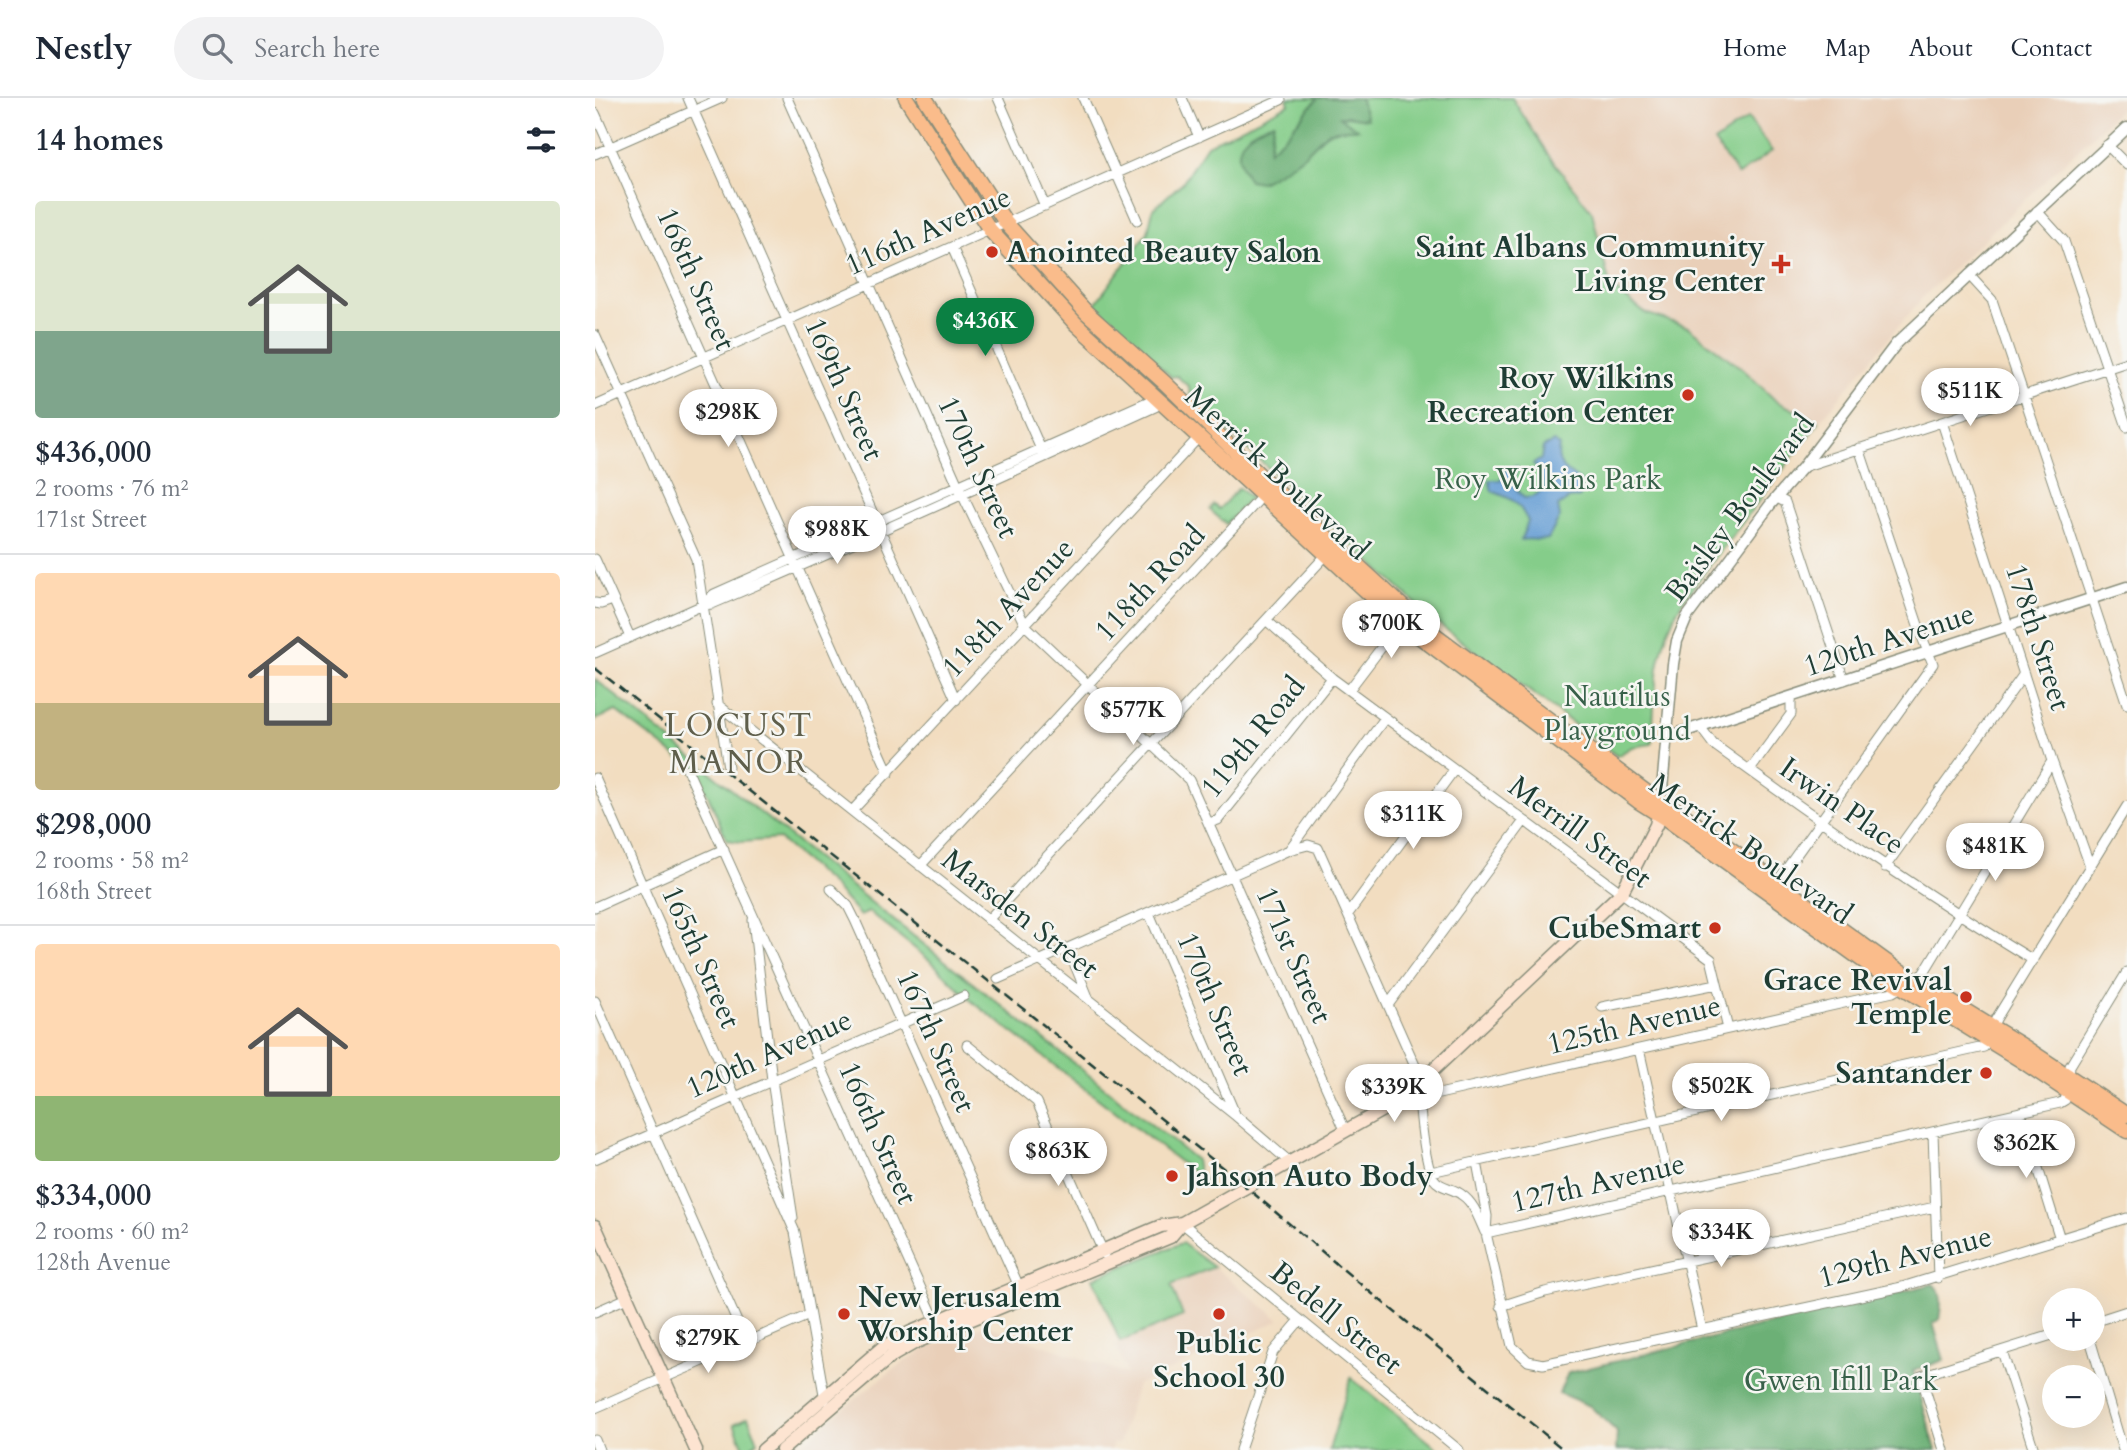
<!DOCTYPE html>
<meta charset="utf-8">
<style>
:root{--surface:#fff;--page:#f2f2f3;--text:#1f2937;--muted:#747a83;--line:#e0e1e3;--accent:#0b8043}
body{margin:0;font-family:Cardo,serif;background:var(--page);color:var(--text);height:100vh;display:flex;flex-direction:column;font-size:26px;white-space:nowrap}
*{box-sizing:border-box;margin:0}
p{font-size:23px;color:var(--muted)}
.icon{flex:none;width:38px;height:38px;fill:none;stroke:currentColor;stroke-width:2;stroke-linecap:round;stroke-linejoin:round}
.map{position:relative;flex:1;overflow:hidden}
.details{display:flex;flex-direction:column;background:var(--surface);width:595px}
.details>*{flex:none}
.buttons{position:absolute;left:1447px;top:1190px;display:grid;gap:14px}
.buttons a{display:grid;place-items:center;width:63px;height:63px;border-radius:50%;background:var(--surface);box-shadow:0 7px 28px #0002;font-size:35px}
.price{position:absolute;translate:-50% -60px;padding:0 16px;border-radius:24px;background:#fff;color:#222;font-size:23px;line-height:46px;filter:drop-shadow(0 2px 4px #0008)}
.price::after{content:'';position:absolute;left:50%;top:42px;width:21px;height:16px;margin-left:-10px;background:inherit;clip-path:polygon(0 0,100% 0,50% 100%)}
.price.current{background:var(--accent);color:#fff}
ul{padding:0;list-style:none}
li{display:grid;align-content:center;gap:14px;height:371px;padding:0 35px}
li+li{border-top:2px solid var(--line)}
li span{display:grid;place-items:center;height:217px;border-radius:7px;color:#555}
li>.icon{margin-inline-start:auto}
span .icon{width:126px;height:126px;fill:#fffc;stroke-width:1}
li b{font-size:30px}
h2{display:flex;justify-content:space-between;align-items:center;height:84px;padding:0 35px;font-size:30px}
header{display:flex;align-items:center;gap:42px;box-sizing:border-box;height:98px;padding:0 35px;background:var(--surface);border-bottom:2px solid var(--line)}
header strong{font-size:33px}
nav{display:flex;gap:38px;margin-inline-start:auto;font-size:24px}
.search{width:490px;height:63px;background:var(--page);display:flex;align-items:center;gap:18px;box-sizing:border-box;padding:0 24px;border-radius:38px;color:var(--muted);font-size:26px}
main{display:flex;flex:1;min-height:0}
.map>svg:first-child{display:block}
</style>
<header>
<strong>Nestly</strong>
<div class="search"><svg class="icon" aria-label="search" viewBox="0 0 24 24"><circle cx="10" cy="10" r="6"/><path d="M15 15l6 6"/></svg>Search here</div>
<nav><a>Home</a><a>Map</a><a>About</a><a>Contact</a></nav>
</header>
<main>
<section class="details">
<h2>14 homes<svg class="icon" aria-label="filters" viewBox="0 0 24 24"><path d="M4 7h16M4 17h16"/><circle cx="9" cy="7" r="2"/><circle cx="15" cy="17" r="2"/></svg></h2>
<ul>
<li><span style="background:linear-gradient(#dfe7d0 60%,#7fa58c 0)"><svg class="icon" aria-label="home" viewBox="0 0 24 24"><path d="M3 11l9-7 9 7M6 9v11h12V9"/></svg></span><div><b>$436,000</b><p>2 rooms · 76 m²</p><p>171st Street</p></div></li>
<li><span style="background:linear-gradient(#ffd9b3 60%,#c2b280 0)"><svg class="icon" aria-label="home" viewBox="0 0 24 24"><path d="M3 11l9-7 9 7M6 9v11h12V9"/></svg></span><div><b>$298,000</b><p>2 rooms · 58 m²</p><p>168th Street</p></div></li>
<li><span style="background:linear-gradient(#ffd9b3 70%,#8fb573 0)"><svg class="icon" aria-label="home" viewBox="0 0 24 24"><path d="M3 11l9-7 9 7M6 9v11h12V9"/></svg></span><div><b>$334,000</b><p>2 rooms · 60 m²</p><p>128th Avenue</p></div></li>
</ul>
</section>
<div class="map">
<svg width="1532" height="1352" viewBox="0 0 1532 1352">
<rect width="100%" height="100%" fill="#f6f6f2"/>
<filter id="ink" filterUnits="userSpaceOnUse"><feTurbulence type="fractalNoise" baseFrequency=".0143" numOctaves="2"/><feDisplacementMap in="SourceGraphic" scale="14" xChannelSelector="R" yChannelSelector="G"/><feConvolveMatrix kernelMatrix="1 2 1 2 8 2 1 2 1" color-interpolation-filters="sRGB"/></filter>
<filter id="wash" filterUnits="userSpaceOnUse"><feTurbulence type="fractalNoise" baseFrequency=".00686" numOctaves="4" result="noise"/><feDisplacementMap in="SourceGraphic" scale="28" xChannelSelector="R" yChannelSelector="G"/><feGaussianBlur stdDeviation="1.57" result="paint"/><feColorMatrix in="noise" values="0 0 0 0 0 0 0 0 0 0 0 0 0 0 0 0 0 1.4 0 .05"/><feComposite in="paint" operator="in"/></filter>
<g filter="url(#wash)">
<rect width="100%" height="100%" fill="#f2ddc0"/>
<path fill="#e9cfb8" d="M 917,0 L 1532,0 L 1532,5 L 1328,199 L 1224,324 L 1181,303 L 1150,273 L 1093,229 L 1050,215 L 1015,188 L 997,114 L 954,58 Z
M 619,1169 L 685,1222 L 542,1287 L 524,1346 L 518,1345 L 515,1352 L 202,1352 L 239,1318 L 300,1270 L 330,1251 L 390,1227 L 532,1276 L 521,1247 L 588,1218 L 575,1187 Z"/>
<path fill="#85cd8a" stroke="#52855f" stroke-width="2" d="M 692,0 L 917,0 L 954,58 L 997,114 L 1015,188 L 1050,215 L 1093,229 L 1150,273 L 1181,303 L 1224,324 L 1087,504 C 1059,550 1060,594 1057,646 L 1037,649 L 1022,658 L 841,524 L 595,298 L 594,289 L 582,278 L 576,279 L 500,206 L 553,134 L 558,111 L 587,85 L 612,47 L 694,6 Z
M 1153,20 L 1177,53 L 1143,77 L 1119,44 Z
M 644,390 L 655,400 L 631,426 L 615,412 L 619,407 L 624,411 Z
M 0,581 L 282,809 L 601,1062 L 603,1073 L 612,1085 L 374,901 L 338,865 L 274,814 L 265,818 L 235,785 L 184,741 L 147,744 L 132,742 L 113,697 L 97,670 L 21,613 L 0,622 Z
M 587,1145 L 619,1169 L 576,1187 L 588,1218 L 525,1244 L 498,1180 Z
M 756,1280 L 844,1352 L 734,1352 Z
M 153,1319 L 163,1343 L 153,1352 L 150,1352 L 139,1326 Z"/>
<path fill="#6cb076" stroke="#467655" stroke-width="2" d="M 723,0 L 765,0 L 772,21 L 752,18 L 745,19 L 762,31 C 726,30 732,37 709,57 C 696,68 681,76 666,84 L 654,82 C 632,51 648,34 679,24 L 674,52 L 691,37 Z
M 1338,1186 C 1349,1196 1346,1208 1344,1222 L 1338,1225 L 1349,1262 L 1318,1273 L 1341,1352 L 1021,1352 L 1022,1334 L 995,1308 L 964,1295 L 973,1275 Z"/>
<path fill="#669ed4" stroke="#426e84" stroke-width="2" d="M 959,344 L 964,348 C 960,370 971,371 986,384 L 985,399 L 974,401 L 963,408 L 965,419 L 953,441 C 943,443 935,440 926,442 L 933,423 C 922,402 919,402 897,393 L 894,382 L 905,382 L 912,370 L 922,368 L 918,387 L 929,400 L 938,399 L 950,390 L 943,371 L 938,366 L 946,361 L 948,349 Z"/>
</g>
<g filter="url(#ink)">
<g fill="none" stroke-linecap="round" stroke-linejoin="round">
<g stroke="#888d7a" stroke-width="11">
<path id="minor" d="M 93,0 L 361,602
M 192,0 L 365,392 L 430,527 L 594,682 L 751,1034
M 403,0 L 450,108
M 488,0 L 542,122
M 587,0 L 604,39
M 0,15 L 294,675
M 1512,47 L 1532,67
M 0,56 L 127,0
M 1442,113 L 1469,143 L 1532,329
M 357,149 L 448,356
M 1374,177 L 1397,202 L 1532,606
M 0,237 L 101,461 L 133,669
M 0,308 L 686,2 L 685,0
M 1347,324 L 1457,663 L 1495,768
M 1208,369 L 1532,264
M 1182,400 L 1190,404 L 1249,582
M 0,461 L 35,539
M 0,505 L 6,506 L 18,502
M 108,507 L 119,496 L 554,303 L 565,301
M 671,522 L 737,580 L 1116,861 L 1133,931
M 0,555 L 108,507 L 117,506 C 266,443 413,376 560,309 L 563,302
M 754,592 L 808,521
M 122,606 L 641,1018 L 696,1065
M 1106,630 L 1118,646 C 1223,722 1327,795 1438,862
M 92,671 L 341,1224
M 1155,672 L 1196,616 L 1196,600
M 0,680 L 200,1134 L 230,1302
M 257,713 L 604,339
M 614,725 L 623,722 L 737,580
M 694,752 L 790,620
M 325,768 L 671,394
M 1290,769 L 1429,576
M 1179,788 L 1338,566 L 1327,539 L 1264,350
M 236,791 L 253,808 L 260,822 L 426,1193
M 0,809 L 129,751
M 554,815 L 640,1016
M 753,816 L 859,672
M 158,822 L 177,982 L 198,1120
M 393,822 L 735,453
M 473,850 L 493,899
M 403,881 L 694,752 L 713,747 L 723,750 L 822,972 C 823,993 828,1066 839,1081 C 845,1090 859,1090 867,1097 C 879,1105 884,1121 890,1134
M 0,903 L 151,1244
M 793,907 L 929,723
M 1007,909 L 1122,886
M 372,947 L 442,1004 L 509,1156
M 1044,951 L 1107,1232
M 823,992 L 835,998 L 1298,894 L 1328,876 L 1457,663
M 1426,1015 L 1465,1141
M 1338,1034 L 1343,1180
M 0,1061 L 369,898
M 882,1064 L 892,1118 L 891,1135 L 917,1248 L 933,1263 L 948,1266 L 1307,1189 L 1532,1120
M 836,1074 L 1389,949 L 1401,921 L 1532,708
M 587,1125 L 864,1352
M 891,1135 L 1465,1005 L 1470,1002 L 1473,993 L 1475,968 L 1532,874
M 906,1208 L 950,1194 L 1340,1109
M 0,1214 L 32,1200
M 1498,1224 L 1532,1213
M 1495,1241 L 1528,1352
M 1407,1253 L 1439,1352
M 0,1310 L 214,1217
M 0,1342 L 4,1352
M 645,1352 L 678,1254 L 705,1222
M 1349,1352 L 1326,1278 L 1460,1236"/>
</g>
<g stroke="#888d7a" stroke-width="13">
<path id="tertiary" d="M 1072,639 L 1532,489
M 1066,703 L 1078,566 L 1082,543 L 1092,519 L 1175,407 L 1208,369 L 1301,246 L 1532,30"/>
</g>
<g stroke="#888d7a" stroke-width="15">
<path id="secondary" d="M 0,1128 L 101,1352
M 168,1352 L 288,1249 L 314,1235 L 554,1133 L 566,1128 L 587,1125
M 187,1352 L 295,1259 L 319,1245 L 575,1139 L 587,1125 L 823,992 L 833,977 L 1027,794 L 1061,727 L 1065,708"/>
</g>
<g stroke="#888d7a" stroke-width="17">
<path id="primary" d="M 311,0 L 395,132 L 481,226 L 805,524 L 1043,703 L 1073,722 L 1291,879 L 1424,961 L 1532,1033
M 330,0 L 411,125 L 491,214 L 570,285 L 676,388 L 831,530 L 1054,696 L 1083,713 L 1297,868 L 1431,950 L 1532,1017"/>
</g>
<use href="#minor" stroke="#fff" stroke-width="9"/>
<use href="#tertiary" stroke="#fff" stroke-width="10"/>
<use href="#secondary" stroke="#fde4d1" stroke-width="12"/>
<use href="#primary" stroke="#fabc8b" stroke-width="14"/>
<path stroke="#1f3d34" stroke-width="2.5" stroke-dasharray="10 5" stroke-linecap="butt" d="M 0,570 L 638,1078 L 763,1184 L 969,1352"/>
</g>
</g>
<g fill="#c8321e" stroke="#f6f6f2" stroke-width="2.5">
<circle cx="397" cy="154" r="7"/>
<path d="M1182.5 155.5h7v7h7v7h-7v7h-7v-7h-7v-7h7z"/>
<circle cx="1093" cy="297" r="7"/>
<circle cx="1120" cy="830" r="7"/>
<circle cx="1371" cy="899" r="7"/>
<circle cx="1391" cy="975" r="7"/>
<circle cx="577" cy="1078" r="7"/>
<circle cx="249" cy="1216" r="7"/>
<circle cx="624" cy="1216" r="7"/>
</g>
<g text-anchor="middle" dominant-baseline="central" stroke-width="5" stroke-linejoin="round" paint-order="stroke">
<g font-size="30" fill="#1f3d34" stroke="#f6f6f2">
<text transform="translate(333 133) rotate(-24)">116th Avenue</text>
<text transform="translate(101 181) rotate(66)">168th Street</text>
<text transform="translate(249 291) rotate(66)">169th Street</text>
<text transform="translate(383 369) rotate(65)">170th Street</text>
<text transform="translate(682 375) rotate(43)">Merrick Boulevard</text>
<text transform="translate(1145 410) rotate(-53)">Baisley Boulevard</text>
<text transform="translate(555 485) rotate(-47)">118th Road</text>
<text transform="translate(413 510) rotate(-47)">118th Avenue</text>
<text transform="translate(1443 539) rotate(72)">178th Street</text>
<text transform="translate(1294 542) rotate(-18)">120th Avenue</text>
<text transform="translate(658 639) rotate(-51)">119th Road</text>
<text transform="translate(1247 708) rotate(35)">Irwin Place</text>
<text transform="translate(985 734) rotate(36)">Merrill Street</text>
<text transform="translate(1156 751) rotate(35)">Merrick Boulevard</text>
<text transform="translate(425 816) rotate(38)">Marsden Street</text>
<text transform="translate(699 857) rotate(66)">171st Street</text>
<text transform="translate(106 859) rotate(66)">165th Street</text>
<text transform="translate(620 906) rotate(67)">170th Street</text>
<text transform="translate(1039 927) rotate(-13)">125th Avenue</text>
<text transform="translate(341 943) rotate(66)">167th Street</text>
<text transform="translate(174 956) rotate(-24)">120th Avenue</text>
<text transform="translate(283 1035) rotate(66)">166th Street</text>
<text transform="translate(1003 1085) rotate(-13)">127th Avenue</text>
<text transform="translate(1310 1159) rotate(-14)">129th Avenue</text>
<text transform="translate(741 1220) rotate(39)">Bedell Street</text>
</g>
<g font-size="30" font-weight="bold" fill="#1f3d34" stroke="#f6f6f2" text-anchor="end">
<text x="1170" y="149">Saint Albans Community<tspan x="1170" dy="34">Living Center</tspan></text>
<text x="411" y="154" text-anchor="start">Anointed Beauty Salon</text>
<text x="1079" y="280">Roy Wilkins<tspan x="1079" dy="34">Recreation Center</tspan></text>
<text x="1106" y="830">CubeSmart</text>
<text x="1357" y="882">Grace Revival<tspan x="1357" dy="34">Temple</tspan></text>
<text x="1377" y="975">Santander</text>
<text x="591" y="1078" text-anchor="start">Jahson Auto Body</text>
<text x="263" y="1199" text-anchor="start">New Jerusalem<tspan x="263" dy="34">Worship Center</tspan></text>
<text x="624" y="1245" text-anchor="middle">Public<tspan x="624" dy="34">School 30</tspan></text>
</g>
<g font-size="30" fill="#38614a" stroke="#f6f6f2">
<text x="953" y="381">Roy Wilkins Park</text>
<text x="1022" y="598">Nautilus<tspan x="1022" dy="34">Playground</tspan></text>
<text x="1246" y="1282">Gwen Ifill Park</text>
</g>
<g font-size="32" letter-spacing="2" fill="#5f5f4c" stroke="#f6f6f2">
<text x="144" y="628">LOCUST<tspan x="144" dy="37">MANOR</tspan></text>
</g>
</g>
</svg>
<div class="buttons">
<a>+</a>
<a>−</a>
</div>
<b class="price current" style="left:390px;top:260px">$436K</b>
<b class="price" style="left:1375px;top:330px">$511K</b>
<b class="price" style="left:133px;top:351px">$298K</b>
<b class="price" style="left:242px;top:468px">$988K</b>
<b class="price" style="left:796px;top:562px">$700K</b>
<b class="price" style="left:538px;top:649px">$577K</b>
<b class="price" style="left:818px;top:753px">$311K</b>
<b class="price" style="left:1400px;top:785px">$481K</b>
<b class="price" style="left:1126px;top:1025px">$502K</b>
<b class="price" style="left:799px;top:1026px">$339K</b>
<b class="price" style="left:1431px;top:1082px">$362K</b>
<b class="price" style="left:463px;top:1090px">$863K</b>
<b class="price" style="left:1126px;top:1171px">$334K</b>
<b class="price" style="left:113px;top:1277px">$279K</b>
</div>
</main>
